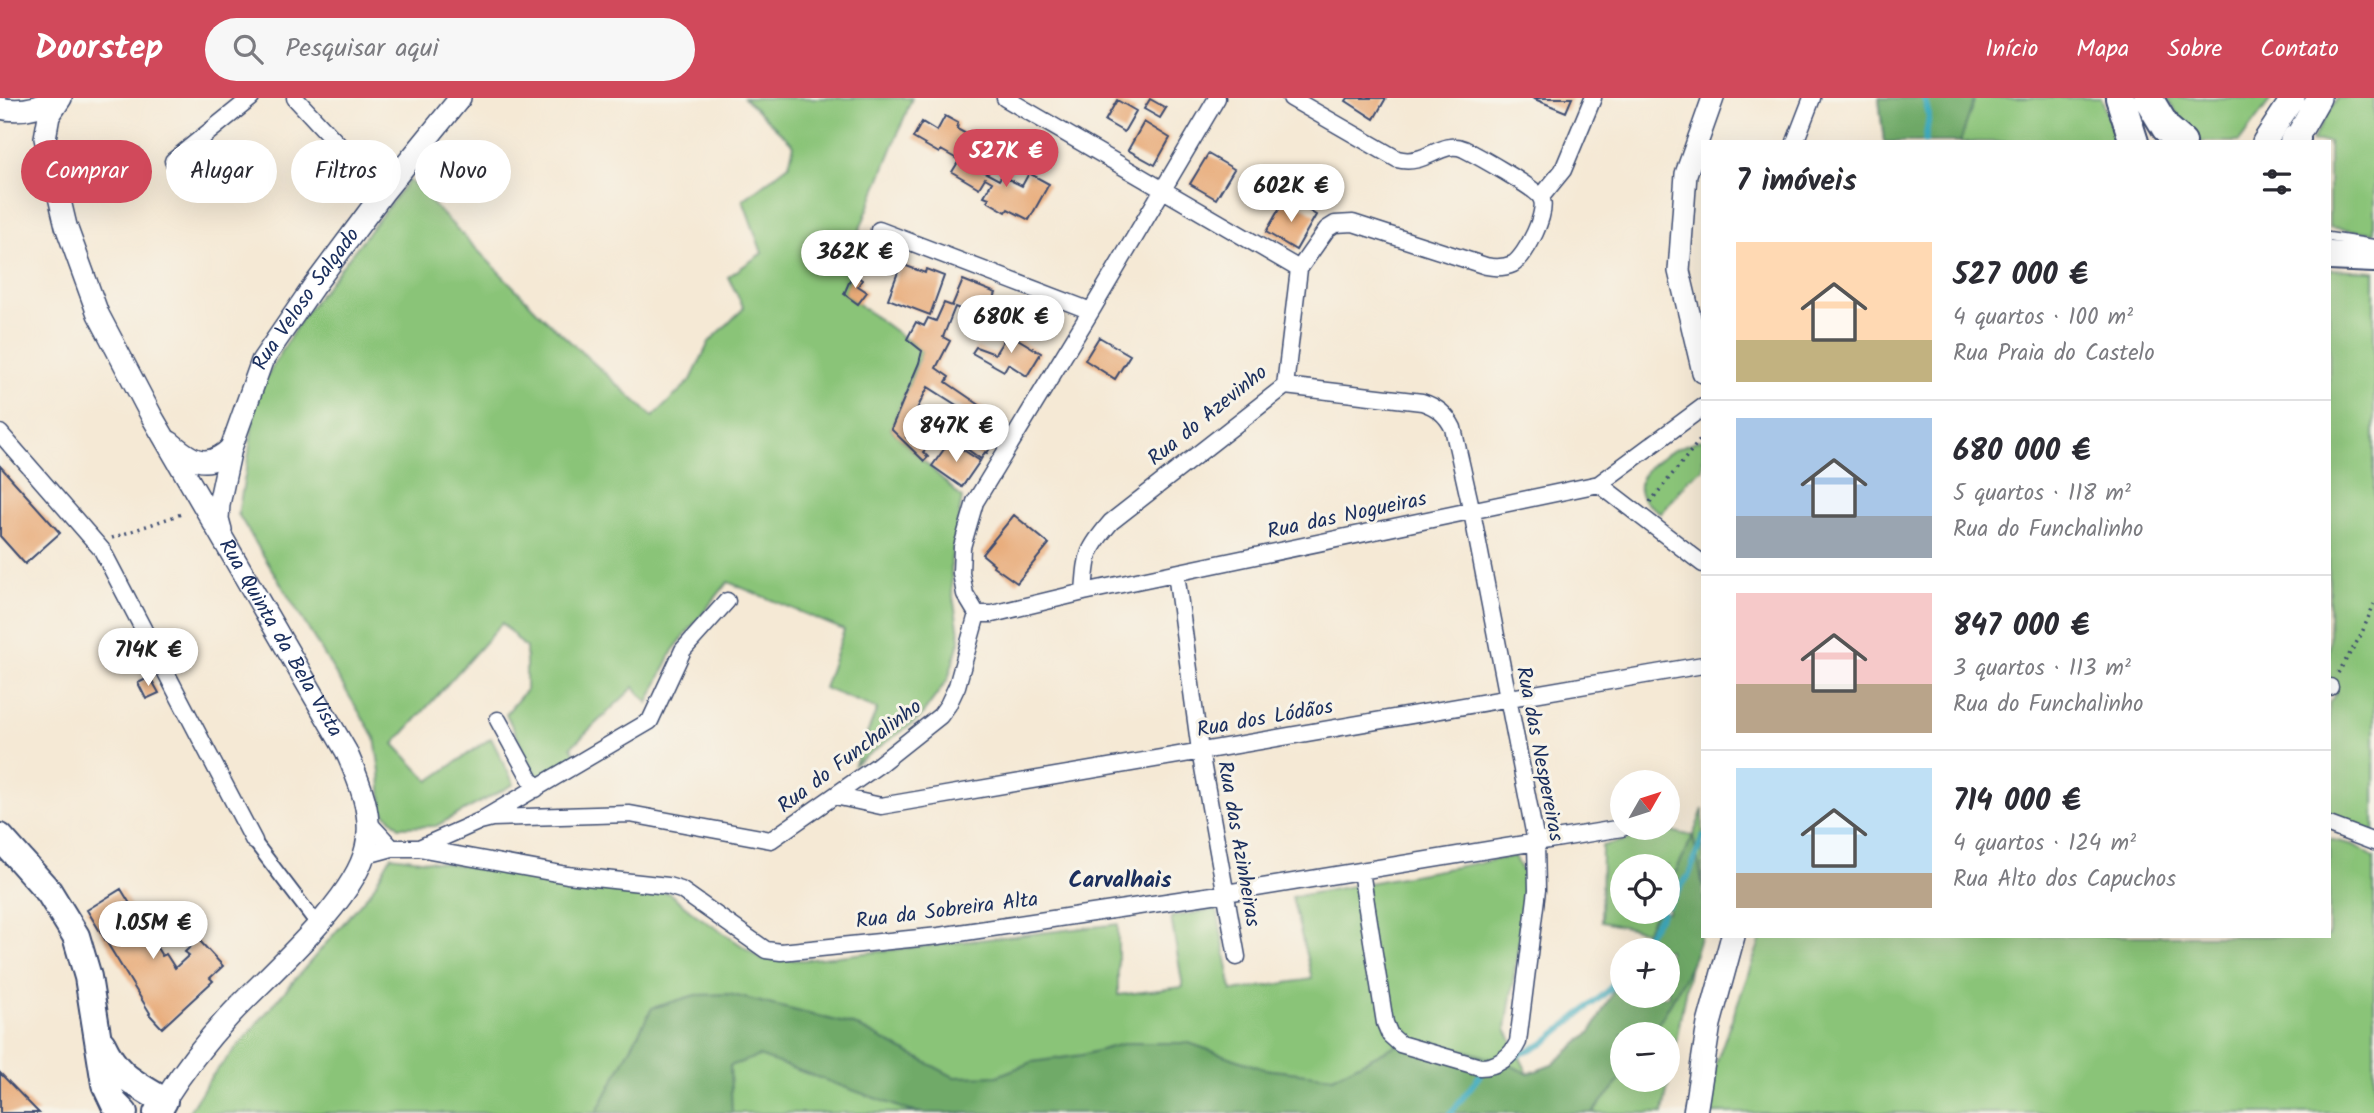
<!DOCTYPE html>
<html lang="pt">
<meta charset="utf-8">
<style>
:root{--surface:#fff;--page:#f7f7f7;--text:#2b2b33;--muted:#7c7c81;--line:#e1e1e2;--accent:#d1495b}
body{margin:0;font-family:Kalam,sans-serif;background:var(--page);color:var(--text);height:100vh;display:flex;flex-direction:column;font-size:26px;white-space:nowrap}
*{box-sizing:border-box;margin:0}
p{font-size:23px;color:var(--muted)}
.icon{flex:none;width:38px;height:38px;fill:none;stroke:currentColor;stroke-width:2;stroke-linecap:round;stroke-linejoin:round}
.map{position:relative;flex:1;overflow:hidden}
.details{position:absolute;left:1701px;top:42px;width:630px;height:798px;display:flex;flex-direction:column;background:var(--surface);border-radius:0px;box-shadow:0 7px 28px #0002}
.details>*{flex:none}
.banner{position:absolute;left:21px;top:42px;width:665px;height:63px;display:flex;gap:14px}
.needle{width:46px;rotate:51deg}
.fabs{position:absolute;left:1610px;top:672px;display:grid;gap:14px}
.fabs a{display:grid;place-items:center;width:70px;height:70px;border-radius:50%;background:var(--surface);box-shadow:0 7px 28px #0002;font-size:35px}
.price{position:absolute;translate:-50% -60px;padding:0 16px;border-radius:24px;background:#fff;color:#222;font-size:23px;line-height:46px;filter:drop-shadow(0 2px 4px #0008)}
.price::after{content:'';position:absolute;left:50%;top:42px;width:21px;height:16px;margin-left:-10px;background:inherit;clip-path:polygon(0 0,100% 0,50% 100%)}
.price.current{background:var(--accent);color:#fff}
ul{padding:0;list-style:none}
li{display:flex;align-items:center;gap:21px;height:175px;padding:0 35px}
li+li{border-top:2px solid var(--line)}
li span{display:grid;place-items:center;flex:none;width:196px;height:140px;border-radius:0px;color:#555}
li>.icon{margin-inline-start:auto}
span .icon{width:84px;height:84px;fill:#fffc;stroke-width:1}
li b{font-size:30px}
h2{display:flex;justify-content:space-between;align-items:center;height:84px;padding:0 35px;font-size:30px}
.pill{padding:0 24px;border-radius:32px;background:var(--surface);box-shadow:0 7px 28px #0002;font-size:24px;line-height:63px}
.pill.current{background:var(--accent);color:#fff}
header{display:flex;align-items:center;gap:42px;box-sizing:border-box;height:98px;padding:0 35px;background:var(--accent);color:#fff}
header strong{font-size:33px}
nav{display:flex;gap:38px;margin-inline-start:auto;font-size:24px}
.search{width:490px;height:63px;background:var(--page);display:flex;align-items:center;gap:18px;box-sizing:border-box;padding:0 24px;border-radius:38px;color:var(--muted);font-size:26px}
.map>svg:first-child{display:block}
</style>
<header>
<strong>Doorstep</strong>
<div class="search"><svg class="icon" aria-label="search" viewBox="0 0 24 24"><circle cx="10" cy="10" r="6"/><path d="M15 15l6 6"/></svg>Pesquisar aqui</div>
<nav><a>Início</a><a>Mapa</a><a>Sobre</a><a>Contato</a></nav>
</header>
<div class="map">
<svg width="2374" height="1015" viewBox="0 0 2374 1015">
<rect width="100%" height="100%" fill="#f7f3e8"/>
<filter id="ink" filterUnits="userSpaceOnUse"><feTurbulence type="fractalNoise" baseFrequency=".0143" numOctaves="2"/><feDisplacementMap in="SourceGraphic" scale="14" xChannelSelector="R" yChannelSelector="G"/><feConvolveMatrix kernelMatrix="1 2 1 2 8 2 1 2 1" color-interpolation-filters="sRGB"/></filter>
<filter id="wash" filterUnits="userSpaceOnUse"><feTurbulence type="fractalNoise" baseFrequency=".00686" numOctaves="4" result="noise"/><feDisplacementMap in="SourceGraphic" scale="28" xChannelSelector="R" yChannelSelector="G"/><feGaussianBlur stdDeviation="1.57" result="paint"/><feColorMatrix in="noise" values="0 0 0 0 0 0 0 0 0 0 0 0 0 0 0 0 0 1.4 0 .05"/><feComposite in="paint" operator="in"/></filter>
<g filter="url(#wash)">
<rect width="100%" height="100%" fill="#f5e9d5"/>
<path fill="#8ac478" stroke="#527a6b" stroke-width="2" fill-rule="evenodd" d="M 744,0 L 912,0 L 858,136 L 867,140 L 844,196 L 922,253 L 891,331 L 962,400 L 951,463 L 952,492 L 960,541 L 948,581 L 919,621 L 855,666 L 877,611 L 824,590 L 844,532 L 728,484 L 673,552 L 648,605 L 634,589 L 571,649 L 577,659 L 539,684 L 506,616 L 526,592 L 526,550 L 502,525 L 394,646 L 429,683 L 491,640 L 514,686 L 436,728 L 399,729 L 382,712 L 380,674 L 375,640 L 238,416 L 249,355 L 256,296 L 301,221 L 409,82 L 543,219 L 653,319 L 691,282 L 709,244 L 744,210 L 728,179 L 762,155 L 743,102 L 789,67 L 794,47 Z
M 1879,0 L 2101,0 L 2118,44 L 1884,44 Z
M 2166,0 L 2272,0 L 2239,44 L 2198,44 Z
M 2337,0 L 2374,0 L 2374,135 L 2329,129 L 2329,44 L 2311,44 Z
M 2329,171 L 2374,173 L 2374,737 L 2329,720 L 2329,605 L 2336,595 L 2329,589 Z
M 1700,342 L 1703,342 L 1703,371 L 1689,381 L 1661,415 C 1656,411 1647,407 1644,402 C 1624,372 1680,347 1700,342 Z
M 1703,711 L 1703,825 L 1690,867 L 1663,1015 L 188,1015 L 211,979 L 372,792 L 391,758 L 669,795 L 695,816 L 762,861 L 804,862 L 1118,826 L 1118,897 L 1183,889 L 1171,819 L 1217,811 L 1232,893 L 1312,881 L 1292,799 L 1515,758 L 1528,785 L 1506,931 L 1528,976 L 1552,967 L 1592,933 L 1622,877 L 1622,898 L 1668,898 L 1668,852 L 1636,852 L 1646,833 L 1601,824 L 1602,748 L 1666,732 L 1693,738 ZM 1622,768 L 1668,768 L 1668,814 L 1622,814 ZM 1622,936 L 1668,936 L 1668,982 L 1622,982 Z
M 2329,741 L 2354,747 L 2374,759 L 2374,1015 L 1708,1015 L 1716,965 L 1762,838 L 2329,838 Z"/>
<path fill="#6faa68" stroke="#456c63" stroke-width="2" d="M 1879,0 L 1975,0 L 1960,44 L 1884,44 Z
M 1693,738 C 1699,766 1706,794 1703,823 C 1699,863 1671,902 1653,936 L 1622,936 L 1622,980 L 1592,1015 L 923,1015 L 910,1013 L 759,958 L 730,968 L 732,1015 L 596,1015 L 652,910 L 695,897 L 729,896 L 857,928 L 954,979 L 997,978 L 1032,964 L 1082,957 L 1126,945 L 1189,945 L 1264,971 L 1333,979 L 1408,941 L 1467,953 L 1510,967 L 1528,976 L 1552,967 L 1592,933 L 1622,877 L 1622,898 L 1668,898 L 1668,852 L 1636,852 L 1656,814 L 1668,814 L 1668,789 Z"/>
<g fill="none" stroke-linecap="round" stroke-linejoin="round">
<path stroke="#3fabbe" stroke-width="6" d="M 1924,0 L 1929,17 L 1925,44
M 1668,807 L 1689,777 L 1703,738
M 1637,852 L 1663,814
M 1513,959 L 1543,946 L 1608,893 L 1622,873
M 1451,1015 L 1484,972"/>
</g>
<g id="blocks">
<path fill="#e8ab79" d="M 1348,0 L 1386,0 L 1374,21 L 1346,3 Z
M 1532,0 L 1572,0 L 1566,14 Z
M 1150,1 L 1166,10 L 1160,20 L 1144,11 Z
M 1117,2 L 1136,13 L 1124,34 L 1105,23 Z
M 945,18 L 958,25 L 957,31 L 970,38 L 957,61 L 941,52 L 939,55 L 913,40 L 922,24 L 937,33 Z
M 1144,24 L 1170,40 L 1155,67 L 1128,52 Z
M 1208,56 L 1234,71 L 1216,101 L 1190,86 Z
M 960,61 L 999,82 L 1009,66 L 1013,69 L 1006,80 L 1022,88 L 1029,75 L 1049,86 L 1029,122 L 1008,111 L 1006,114 L 987,103 L 989,100 L 984,98 L 992,84 L 985,80 L 979,90 L 952,74 Z
M 1286,99 L 1316,117 L 1296,152 L 1266,134 Z
M 901,166 L 925,175 L 926,171 L 944,178 L 930,217 L 888,201 Z
M 853,175 L 862,182 L 858,188 L 867,194 L 858,206 L 844,196 Z
M 963,182 L 996,195 L 985,221 L 955,209 L 943,239 L 950,243 L 936,270 L 949,279 L 946,284 L 1006,325 L 987,355 L 985,354 L 981,361 L 949,338 L 957,325 L 961,328 L 969,315 L 928,289 L 915,315 L 929,324 L 926,328 L 918,322 L 906,339 L 912,344 L 915,341 L 926,351 L 923,354 L 928,359 L 924,363 L 891,331 L 919,265 L 922,253 L 907,241 L 916,224 L 924,228 L 928,220 L 936,223 L 944,205 L 952,208 Z
M 1008,235 L 1041,255 L 1027,278 L 1008,266 L 1004,273 L 972,255 L 976,249 L 995,256 Z
M 1099,239 L 1130,257 L 1115,281 L 1085,262 Z
M 950,343 L 980,363 L 962,389 L 932,368 Z
M 0,368 L 60,435 L 25,466 L 0,438 Z
M 1014,417 L 1049,446 L 1017,485 L 993,468 L 994,466 L 982,456 Z
M 150,579 L 159,595 L 146,601 L 138,585 Z
M 121,791 L 162,858 L 166,856 L 175,870 L 189,857 L 185,854 L 198,841 L 223,868 L 210,880 L 213,883 L 162,930 L 149,916 L 150,915 L 87,812 Z
M 0,975 L 39,1015 L 0,1015 Z"/>
</g>
</g>
<g filter="url(#ink)">
<use href="#blocks" fill-opacity="0" stroke="#3c4b70" stroke-width="2"/>
<g fill="none" stroke-linecap="round" stroke-linejoin="round">
<g stroke="#3c4b70" stroke-width="11">
<path id="service" d="M 2329,139 L 2374,146"/>
</g>
<g stroke="#3c4b70" stroke-width="16">
<path id="pedestrian" d="M 254,743 L 317,826"/>
</g>
<g stroke="#3c4b70" stroke-width="19">
<path id="minor" d="M 295,0 L 383,95
M 1005,0 L 1299,171
M 1795,44 L 1812,0
M 173,63 L 251,0
M 1541,99 L 1563,72 L 1593,0
M 879,132 L 1091,213
M 1285,288 L 1422,304 C 1437,309 1446,316 1453,330 L 1472,414 L 1536,744 L 1537,792 L 1518,944 C 1511,959 1497,969 1480,969 L 1400,946 L 1390,937 L 1385,925 L 1361,773
M 0,335 L 102,452 L 254,743
M 1599,386 L 1703,466
M 1176,475 L 1200,653 L 1237,859
M 1084,494 C 1087,457 1086,453 1111,424 L 1285,288 L 1299,171 L 1327,131 L 1335,126 L 1353,125 L 1486,168 C 1496,170 1504,170 1513,166 C 1526,158 1549,113 1541,100 C 1536,90 1476,57 1464,51 C 1441,41 1426,69 1397,61 L 1291,0
M 977,516 L 992,516 L 1084,494 L 1599,386 L 1703,309
M 977,516 L 965,496 L 961,475 L 962,449 L 975,404 L 1091,213 L 1217,0
M 2329,589 L 2330,589
M 498,622 L 536,691
M 835,698 L 881,708 L 1703,567
M 485,720 L 650,623 L 683,552 L 727,503
M 2329,727 L 2374,744
M 392,750 L 419,750 L 480,723 L 492,720 L 630,716 L 771,742 L 877,668 L 940,618 L 948,607 L 957,588 L 977,516
M 419,750 L 567,777 L 668,788 L 681,792 L 766,852 L 781,854 L 939,838 L 1226,795 L 1622,730
M 363,758 L 392,750 L 367,723"/>
</g>
<g stroke="#3c4b70" stroke-width="24">
<g id="tertiary">
<path id="s1" d="M 61,0 L 49,18 L 45,40 L 66,128 L 98,216 L 151,317 L 346,653 C 359,683 374,717 366,750 C 355,802 270,875 232,915 C 207,942 184,971 164,1003"/>
<path d="M 0,10 C 21,15 39,10 57,0"/>
<path d="M 1703,274 L 1679,173 L 1686,76 L 1713,0"/>
<path d="M 170,344 C 191,362 207,373 231,350"/>
<path id="s2" d="M 221,432 L 218,421 L 219,406 L 231,350 L 262,263 L 313,189 L 383,95 L 460,0"/>
</g>
</g>
<g stroke="#3c4b70" stroke-width="26">
<path id="secondary" d="M 2264,44 L 2293,0
M 2294,44 L 2319,0
M 1695,1015 L 1709,926 L 1733,838"/>
</g>
<g stroke="#3c4b70" stroke-width="30">
<path id="primary" d="M 0,739 L 49,794 L 76,838 L 88,879 L 105,986 L 114,1005 L 124,1015
M 102,946 C 118,980 134,984 164,1003 L 157,1015"/>
</g>
<g stroke="#3c4b70" stroke-width="32">
<path id="trunk" d="M 2120,0 L 2134,44
M 2148,0 L 2166,30 L 2182,44
M 2294,44 L 2296,41
M 2329,158 L 2374,160"/>
</g>
<path stroke="#3c4b70" stroke-width="3.5" stroke-dasharray="2 5" stroke-linecap="butt" d="M 95,73 L 143,49
M 1650,404 L 1700,342
M 112,440 L 184,415
M 2338,575 L 2361,537 L 2374,506"/>
<use href="#service" stroke="#fff" stroke-width="8"/>
<use href="#pedestrian" stroke="#fff" stroke-width="12"/>
<use href="#minor" stroke="#fff" stroke-width="16"/>
<use href="#tertiary" stroke="#fff" stroke-width="21"/>
<use href="#secondary" stroke="#fff" stroke-width="23"/>
<use href="#primary" stroke="#fff" stroke-width="26"/>
<use href="#trunk" stroke="#fff" stroke-width="28"/>
</g>
</g>
<g text-anchor="middle" dominant-baseline="central" stroke-width="6" stroke-linejoin="round" paint-order="stroke">
<g font-size="21" fill="#1b2f5e" stroke="#f7f3e8">
<text stroke="none"><textPath href="#s2" startOffset="252">Rua Veloso Salgado</textPath></text>
<text transform="translate(1208 318) rotate(-39)">Rua do Azevinho</text>
<text transform="translate(1347 418) rotate(-12)">Rua das Nogueiras</text>
<text stroke="none"><textPath href="#s1" startOffset="600">Rua Quinta da Bela Vista</textPath></text>
<text transform="translate(1265 621) rotate(-10)">Rua dos Lódãos</text>
<text transform="translate(1539 656) rotate(79)">Rua das Nespereiras</text>
<text transform="translate(850 659) rotate(-37)">Rua do Funchalinho</text>
<text transform="translate(1238 746) rotate(80)">Rua das Azinheiras</text>
<text transform="translate(947 813) rotate(-7)">Rua da Sobreira Alta</text>
</g>
<g font-size="23" font-weight="bold" fill="#1b2f5e" stroke="#f7f3e8">
<text x="1120" y="783">Carvalhais</text>
</g>
</g>
</svg>
<div class="fabs">
<a><svg class="needle" viewBox="-14 -14 28 28"><path d="M0-13l5 13h-10z" fill="#e53935"/><path d="M0 13l5-13h-10z" fill="#7c7c81"/></svg></a>
<a><svg class="icon" aria-label="locate" viewBox="0 0 24 24"><circle cx="12" cy="12" r="6"/><path d="M12 2v4M12 18v4M2 12h4M18 12h4"/></svg></a>
<a>+</a>
<a>−</a>
</div>
<b class="price current" style="left:1006px;top:91px">527K €</b>
<b class="price" style="left:1291px;top:126px">602K €</b>
<b class="price" style="left:855px;top:192px">362K €</b>
<b class="price" style="left:1011px;top:257px">680K €</b>
<b class="price" style="left:956px;top:366px">847K €</b>
<b class="price" style="left:148px;top:590px">714K €</b>
<b class="price" style="left:153px;top:863px">1.05M €</b>
<div class="banner">
<a class="pill current">Comprar</a>
<a class="pill">Alugar</a>
<a class="pill">Filtros</a>
<a class="pill">Novo</a>
</div>
<section class="details">
<h2>7 imóveis<svg class="icon" aria-label="filters" viewBox="0 0 24 24"><path d="M4 7h16M4 17h16"/><circle cx="9" cy="7" r="2"/><circle cx="15" cy="17" r="2"/></svg></h2>
<ul>
<li><span style="background:linear-gradient(#ffd9b3 70%,#c2b280 0)"><svg class="icon" aria-label="home" viewBox="0 0 24 24"><path d="M3 11l9-7 9 7M6 9v11h12V9"/></svg></span><div><b>527 000 €</b><p>4 quartos · 100 m²</p><p>Rua Praia do Castelo</p></div></li>
<li><span style="background:linear-gradient(#a9c7e8 70%,#9aa5b1 0)"><svg class="icon" aria-label="home" viewBox="0 0 24 24"><path d="M3 11l9-7 9 7M6 9v11h12V9"/></svg></span><div><b>680 000 €</b><p>5 quartos · 118 m²</p><p>Rua do Funchalinho</p></div></li>
<li><span style="background:linear-gradient(#f6c9c9 65%,#b9a48a 0)"><svg class="icon" aria-label="home" viewBox="0 0 24 24"><path d="M3 11l9-7 9 7M6 9v11h12V9"/></svg></span><div><b>847 000 €</b><p>3 quartos · 113 m²</p><p>Rua do Funchalinho</p></div></li>
<li><span style="background:linear-gradient(#bfe0f5 75%,#b9a48a 0)"><svg class="icon" aria-label="home" viewBox="0 0 24 24"><path d="M3 11l9-7 9 7M6 9v11h12V9"/></svg></span><div><b>714 000 €</b><p>4 quartos · 124 m²</p><p>Rua Alto dos Capuchos</p></div></li>
</ul>
</section>
</div>
